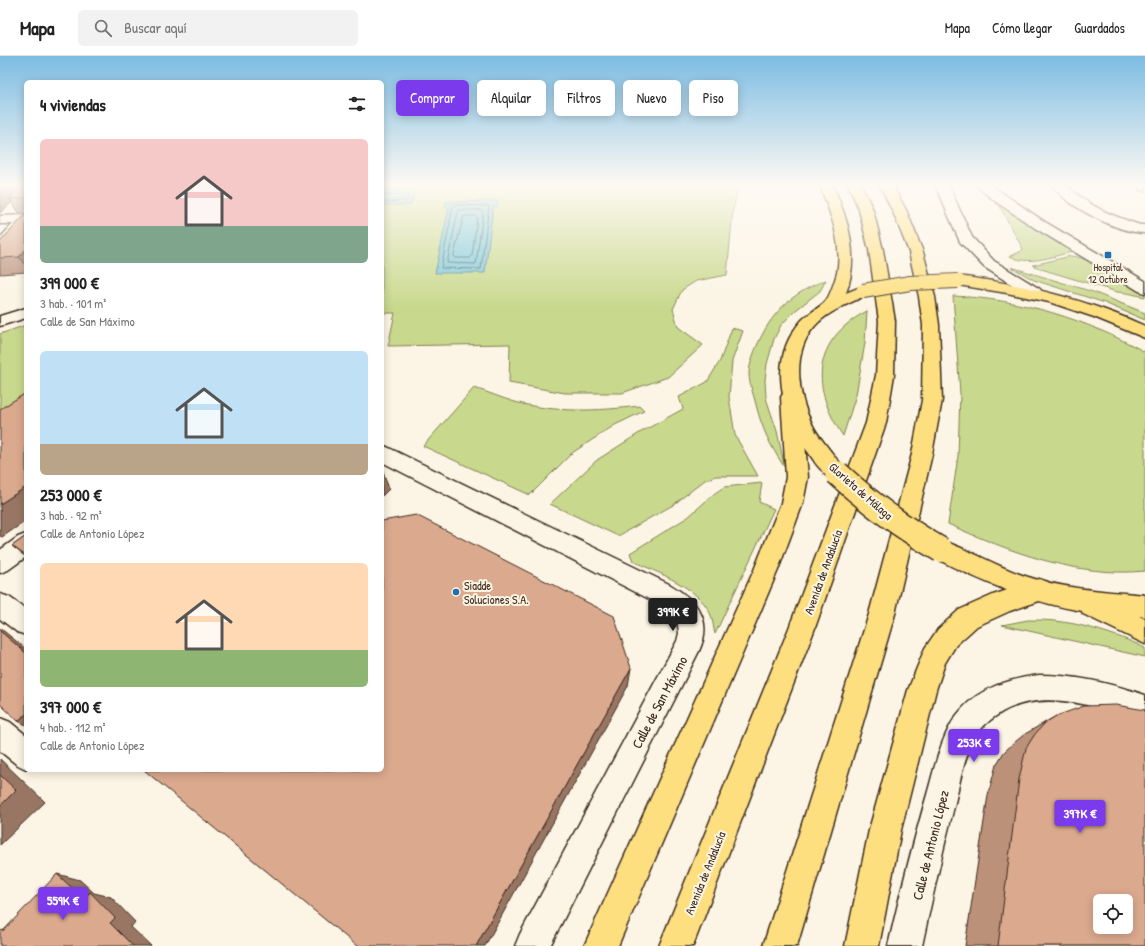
<!DOCTYPE html>
<html lang="es">
<meta charset="utf-8">
<style>
:root{--surface:#fff;--page:#f2f2f2;--text:#222;--muted:#767676;--line:#e0e0e0;--accent:#7c3aed}
body{margin:0;font-family:"Patrick Hand",sans-serif;background:var(--page);color:var(--text);height:100vh;display:flex;flex-direction:column;font-size:15px;white-space:nowrap}
*{box-sizing:border-box;margin:0}
p{font-size:13px;color:var(--muted)}
.icon{flex:none;width:22px;height:22px;fill:none;stroke:currentColor;stroke-width:2;stroke-linecap:round;stroke-linejoin:round}
.map{position:relative;flex:1;overflow:hidden}
.drawer{position:absolute;left:24px;top:24px;width:360px;height:692px;display:flex;flex-direction:column;background:var(--surface);border-radius:6px;box-shadow:0 2px 10px #0003}
.drawer>*{flex:none}
.guide{position:absolute;left:396px;top:24px;width:380px;height:36px;display:flex;gap:8px}
.tools{position:absolute;left:1093px;top:838px;display:grid;gap:8px}
.tools a{display:grid;place-items:center;width:40px;height:40px;border-radius:6px;background:var(--surface);box-shadow:0 2px 10px #0003;font-size:20px}
.price{position:absolute;translate:-50% -34px;padding:0 9px;border-radius:4px;background:var(--accent);color:#fff;font-size:13px;line-height:26px;filter:drop-shadow(0 1px 2px #0008)}
.price::after{content:'';position:absolute;left:50%;top:24px;width:12px;height:9px;margin-left:-6px;background:inherit;clip-path:polygon(0 0,100% 0,50% 100%)}
.price.current{background:#222;color:#fff}
ul{padding:0;list-style:none}
li{display:grid;align-content:center;gap:8px;height:212px;padding:0 16px}
li span{display:grid;place-items:center;height:124px;border-radius:6px;color:#555}
li>.icon{margin-inline-start:auto}
span .icon{width:72px;height:72px;fill:#fffc;stroke-width:1}
li b{font-size:17px}
h2{display:flex;justify-content:space-between;align-items:center;height:48px;padding:0 16px;font-size:17px}
.chip{padding:0 14px;border-radius:6px;background:var(--surface);box-shadow:0 2px 10px #0003;font-size:14px;line-height:36px}
.chip.current{background:var(--accent);color:#fff}
header{display:flex;align-items:center;gap:24px;box-sizing:border-box;height:56px;padding:0 20px;background:var(--surface);border-bottom:1px solid var(--line)}
header strong{font-size:19px}
nav{display:flex;gap:22px;margin-inline-start:auto;font-size:14px}
.search{width:280px;height:36px;background:var(--page);display:flex;align-items:center;gap:10px;box-sizing:border-box;padding:0 14px;border-radius:6px;color:var(--muted);font-size:15px}
.map>svg:first-child{display:block}
</style>
<header>
<strong>Mapa</strong>
<div class="search"><svg class="icon" aria-label="search" viewBox="0 0 24 24"><circle cx="10" cy="10" r="6"/><path d="M15 15l6 6"/></svg>Buscar aquí</div>
<nav><a>Mapa</a><a>Cómo llegar</a><a>Guardados</a></nav>
</header>
<div class="map">
<svg width="1145" height="890" viewBox="0 0 1145 890">
<rect width="100%" height="100%" fill="#fcf5e5"/>
<filter id="ink" filterUnits="userSpaceOnUse"><feTurbulence type="fractalNoise" baseFrequency=".025" numOctaves="2"/><feDisplacementMap in="SourceGraphic" scale="8" xChannelSelector="R" yChannelSelector="G"/><feConvolveMatrix kernelMatrix="1 2 1 2 8 2 1 2 1" color-interpolation-filters="sRGB"/></filter>
<g filter="url(#ink)">
<path fill="#c8d88c" stroke="#828155" d="M 382,128 L 739,128 L 733,154 L 727,219 L 696,225 L 682,234 L 673,253 L 678,271 L 703,289 L 668,321 L 622,337 L 565,337 L 509,327 L 510,288 L 388,290 L 395,257 L 382,257 Z
M 1003,149 L 1029,168 L 1071,195 L 1068,197 C 1050,201 1027,210 1010,200 L 1020,196 L 1023,193 L 1000,151 Z
M 1071,200 C 1097,203 1123,225 1145,238 L 1145,241 L 1127,237 L 1117,236 L 1041,213 L 1033,209 Z
M 1011,211 L 1093,236 L 1145,257 L 1145,264 L 1102,246 L 1034,224 Z
M 826,224 L 820,235 L 796,254 L 781,269 L 774,283 L 767,308 L 765,324 L 766,342 L 777,375 L 785,412 C 769,388 762,373 755,345 C 753,337 749,327 749,318 C 749,310 753,299 756,292 C 770,258 791,237 826,224 Z
M 953,240 C 1022,243 1085,263 1145,296 L 1145,515 C 1078,522 1008,495 948,468 L 958,400 L 960,337 Z
M 867,255 L 865,287 L 856,339 L 843,380 C 810,331 812,284 867,255 Z
M 26,269 L 26,355 L 0,370 L 0,278 Z
M 732,272 L 743,275 L 732,305 L 729,341 L 735,379 L 758,420 L 716,420 L 705,424 L 673,449 L 618,480 L 550,448 L 597,404 L 641,376 L 683,353 L 679,341 L 707,326 L 720,305 Z
M 474,332 C 488,336 501,342 515,346 C 555,357 599,355 639,350 L 644,355 L 615,369 L 572,397 L 530,439 L 423,390 Z
M 762,427 L 759,446 L 774,453 L 715,578 C 713,571 713,563 710,557 C 698,531 658,517 633,505 L 630,497 L 688,461 L 715,437 L 724,431 Z
M 1028,564 C 1039,564 1051,564 1062,566 C 1083,568 1127,582 1145,592 L 1145,601 L 1002,569 Z"/>
<path fill="#7cc9db" stroke="#62898f" d="M 415,134 L 410,149 L 382,149 L 382,140 L 384,135 Z
M 498,145 L 497,151 L 493,151 L 485,217 L 435,217 L 449,152 L 445,152 L 446,146 Z"/>
<g fill="none" stroke-linecap="round" stroke-linejoin="round">
<path stroke="#556a6a" stroke-width="1" d="M 382,139 L 407,139 L 408,141 L 406,145 L 382,146
M 455,149 L 489,150 L 481,213 L 441,212 L 453,151 Z
M 460,154 L 481,154 L 483,156 L 476,208 L 447,207 L 458,156 Z
M 464,160 L 475,160 L 477,162 L 472,200 L 470,202 L 456,202 L 454,200 Z"/>
<g stroke="#3b2a1e" stroke-width="3">
<path id="minor" d="M 935,128 L 948,128 L 972,181 L 994,205 L 1040,233 L 1042,236 L 1040,239 L 1034,241 L 1028,239 L 984,211 L 960,186 Z
M 974,128 L 989,128 L 1045,166 L 1145,225 L 1145,237 L 1139,235 L 1035,172 L 995,145 Z
M 1051,128 L 1065,128 C 1090,151 1108,158 1140,169 L 1145,169 L 1145,177 C 1118,177 1066,150 1051,128 Z
M 1138,128 L 1145,128 L 1145,135 L 1140,134 Z
M 26,159 L 26,170 L 5,194 L 0,195 L 0,182 L 13,168 L 0,168 L 0,160 Z
M 26,252 L 26,262 L 0,270 L 0,260 Z
M 382,389 L 389,392 L 669,528 C 696,544 714,563 699,595 L 550,890 L 515,890 L 520,878 L 677,585 L 679,577 L 677,563 L 667,553 L 651,544 L 382,406 Z
M 26,478 L 26,501 L 8,514 L 0,517 L 0,494 L 18,481 Z
M 0,538 L 9,541 L 26,553 L 26,579 L 17,576 L 0,563 Z
M 1039,619 C 1076,619 1110,627 1145,639 L 1145,667 C 1100,651 1039,629 996,660 C 990,664 983,670 979,676 C 964,697 960,726 954,751 C 942,797 932,843 922,890 L 888,890 C 900,838 913,786 928,735 C 935,710 943,673 961,654 C 981,631 1010,623 1039,619 Z
M 0,662 L 10,666 L 26,679 L 26,713 L 16,708 L 0,695 Z"/>
</g>
<g stroke="#3b2a1e" stroke-width="3">
<path id="major" d="M 819,128 L 832,128 C 848,162 860,200 846,237 L 863,230 L 869,232 L 871,235 L 869,238 C 850,247 828,255 814,271 C 791,298 798,341 813,370 C 820,384 833,396 841,410 L 837,416 C 821,421 817,408 808,396 C 782,356 766,304 802,264 C 809,257 817,253 824,247 C 829,243 835,224 837,217 C 843,187 830,155 819,128 Z
M 958,220 C 1023,228 1085,243 1145,270 L 1145,282 L 1094,261 L 1049,246 L 1007,237 L 952,228 L 950,225 L 952,222 Z
M 941,484 C 970,494 996,510 1025,520 C 1064,533 1104,535 1145,539 L 1145,561 L 1139,560 L 1145,563 L 1145,588 L 1083,558 L 1082,555 C 1029,546 980,525 933,501 L 929,494 L 933,487 Z"/>
</g>
<g stroke="#3b2a1e" stroke-width="3">
<path id="highway" d="M 848,128 L 861,128 L 873,154 L 883,194 L 895,265 L 894,319 L 886,367 L 815,572 L 693,890 L 659,890 L 789,572 L 866,367 L 876,319 L 879,265 L 869,194 L 859,154 Z
M 879,128 L 892,128 L 907,156 L 923,196 L 935,241 L 939,269 L 942,344 L 932,398 L 895,558 L 797,890 L 763,890 L 869,558 L 912,398 L 922,344 L 923,269 L 919,241 L 909,196 L 893,156 Z
M 791,335 L 798,336 L 801,341 L 808,421 L 803,447 L 778,514 L 618,890 L 584,890 L 754,514 L 781,447 L 786,421 L 781,341 L 784,336 Z
M 1039,523 L 1048,526 L 1051,534 L 1048,542 L 1010,555 L 977,570 L 956,589 L 945,607 L 936,634 L 901,774 L 879,890 L 845,890 L 869,774 L 908,634 L 925,592 L 938,573 L 959,554 L 993,539 Z"/>
</g>
<use href="#minor" fill="#fcf5e5" fill-rule="evenodd"/>
<use href="#major" fill="#fddf80" fill-rule="evenodd"/>
<use href="#highway" fill="#fddf80" fill-rule="evenodd"/>
<g stroke="#3b2a1e" stroke-width="16" stroke-linecap="butt">
<path id="major-bridge-far2" d="M 863,235 L 910,227 L 958,225"/>
</g>
<g stroke="#3b2a1e" stroke-width="22" stroke-linecap="butt">
<path id="major-bridge-far1" d="M 830,410 L 838,418"/>
</g>
<g stroke="#3b2a1e" stroke-width="27" stroke-linecap="butt">
<path id="major-bridge" d="M 837,417 C 869,447 903,472 941,494"/>
</g>
<use href="#major-bridge-far2" stroke="#fddf80" stroke-width="14"/>
<use href="#major-bridge-far1" stroke="#fddf80" stroke-width="19"/>
<use href="#major-bridge" stroke="#fddf80" stroke-width="24"/>
</g>
<path fill="#bc917a" stroke="#3b2a1e" d="M 0,128 L 26,128 L 26,157 L 20,158 L 12,146 L 0,157 Z
M 26,158 L 26,216 L 0,218 L 0,186 Z
M 26,480 L 26,501 L 12,490 Z
M 1056,660 L 1145,890 L 965,890 L 988,739 L 996,709 L 1004,696 L 1015,686 L 1025,678 Z"/>
<path fill="#997663" stroke="#3b2a1e" d="M 6,128 L 19,128 L 26,138 L 10,143 L 12,146 L 0,157 L 0,133 Z
M 26,193 L 26,210 L 19,201 Z
M 382,412 L 389,433 L 382,440 Z
M 26,431 L 26,465 L 2,481 L 0,480 L 0,448 Z
M 0,572 L 26,593 L 26,597 L 0,575 Z
M 631,612 L 628,630 L 485,890 L 476,890 Z
M 26,658 L 26,669 L 18,665 Z
M 0,703 L 45,746 L 0,789 Z
M 57,818 L 80,824 L 94,837 L 111,841 L 135,866 L 131,871 L 151,890 L 133,890 Z"/>
<path fill="#dba98e" stroke="#3b2a1e" fill-rule="evenodd" d="M 0,128 L 6,128 L 0,133 Z
M 18,128 L 26,128 L 26,142 L 10,143 L 17,135 Z
M 26,158 L 26,193 L 19,201 L 0,202 L 0,186 Z
M 26,337 L 26,431 L 0,448 L 0,353 Z
M 416,459 L 614,560 L 631,612 L 476,890 L 357,890 L 144,714 L 382,714 L 382,465 Z
M 26,480 L 26,500 L 12,490 Z
M 0,575 L 26,597 L 26,658 L 18,665 L 0,648 Z
M 1116,649 L 1145,654 L 1145,890 L 998,890 L 1019,723 L 1026,692 L 1035,678 L 1045,667 L 1056,660 L 1084,650 ZM 1100,845 L 1126,845 L 1126,871 L 1100,871 Z
M 0,719 L 16,734 L 0,750 Z
M 57,818 L 84,843 L 90,836 L 115,862 L 110,867 L 133,890 L 0,890 L 0,875 L 4,874 Z"/>
</g>
<linearGradient id="sky" x2="0" y2="1"><stop stop-color="#7dbce3"/><stop offset="0.51" stop-color="#fefaf3"/><stop offset="1" stop-color="#fefaf3" stop-opacity="0"/></linearGradient>
<rect width="1145" height="253" fill="url(#sky)"/>
<g fill="#1f6fb2" stroke="#fcf5e5" stroke-width="1.5">
<rect x="1104" y="195" width="8" height="8" rx="2"/>
<circle cx="456" cy="536" r="4"/>
</g>
<g text-anchor="middle" dominant-baseline="central" stroke-width="4" stroke-linejoin="round" paint-order="stroke">
<g font-size="10" fill="#3b2a1e" stroke="#fcf5e5">
<text x="1108" y="211">Hospital<tspan x="1108" dy="12">12 Octubre</tspan></text>
</g>
<g font-size="12" fill="#3b2a1e" stroke="#fcf5e5">
<text transform="translate(861 435) rotate(41)">Glorieta de Málaga</text>
<text transform="translate(823 516) rotate(-70)">Avenida de Andalucía</text>
<text transform="translate(705 817) rotate(-68)">Avenida de Andalucía</text>
</g>
<g font-size="12" fill="#3b2a1e" stroke="#fcf5e5" text-anchor="start">
<text x="464" y="529">Siadde<tspan x="464" dy="14">Soluciones S.A.</tspan></text>
</g>
<g font-size="14" fill="#3b2a1e" stroke="#fcf5e5">
<text transform="translate(659 646) rotate(-62)">Calle de San Máximo</text>
<text transform="translate(930 789) rotate(-76)">Calle de Antonio López</text>
</g>
</g>
</svg>
<div class="tools">
<a><svg class="icon" aria-label="locate" viewBox="0 0 24 24"><circle cx="12" cy="12" r="6"/><path d="M12 2v4M12 18v4M2 12h4M18 12h4"/></svg></a>
</div>
<b class="price current" style="left:673px;top:576px">399K €</b>
<b class="price" style="left:974px;top:707px">253K €</b>
<b class="price" style="left:1080px;top:778px">397K €</b>
<b class="price" style="left:63px;top:865px">559K €</b>
<div class="guide">
<a class="chip current">Comprar</a>
<a class="chip">Alquilar</a>
<a class="chip">Filtros</a>
<a class="chip">Nuevo</a>
<a class="chip">Piso</a>
</div>
<section class="drawer">
<h2>4 viviendas<svg class="icon" aria-label="filters" viewBox="0 0 24 24"><path d="M4 7h16M4 17h16"/><circle cx="9" cy="7" r="2"/><circle cx="15" cy="17" r="2"/></svg></h2>
<ul>
<li><span style="background:linear-gradient(#f6c9c9 70%,#7fa58c 0)"><svg class="icon" aria-label="home" viewBox="0 0 24 24"><path d="M3 11l9-7 9 7M6 9v11h12V9"/></svg></span><div><b>399 000 €</b><p>3 hab. · 101 m²</p><p>Calle de San Máximo</p></div></li>
<li><span style="background:linear-gradient(#bfe0f5 75%,#b9a48a 0)"><svg class="icon" aria-label="home" viewBox="0 0 24 24"><path d="M3 11l9-7 9 7M6 9v11h12V9"/></svg></span><div><b>253 000 €</b><p>3 hab. · 92 m²</p><p>Calle de Antonio López</p></div></li>
<li><span style="background:linear-gradient(#ffd9b3 70%,#8fb573 0)"><svg class="icon" aria-label="home" viewBox="0 0 24 24"><path d="M3 11l9-7 9 7M6 9v11h12V9"/></svg></span><div><b>397 000 €</b><p>4 hab. · 112 m²</p><p>Calle de Antonio López</p></div></li>
</ul>
</section>
</div>
